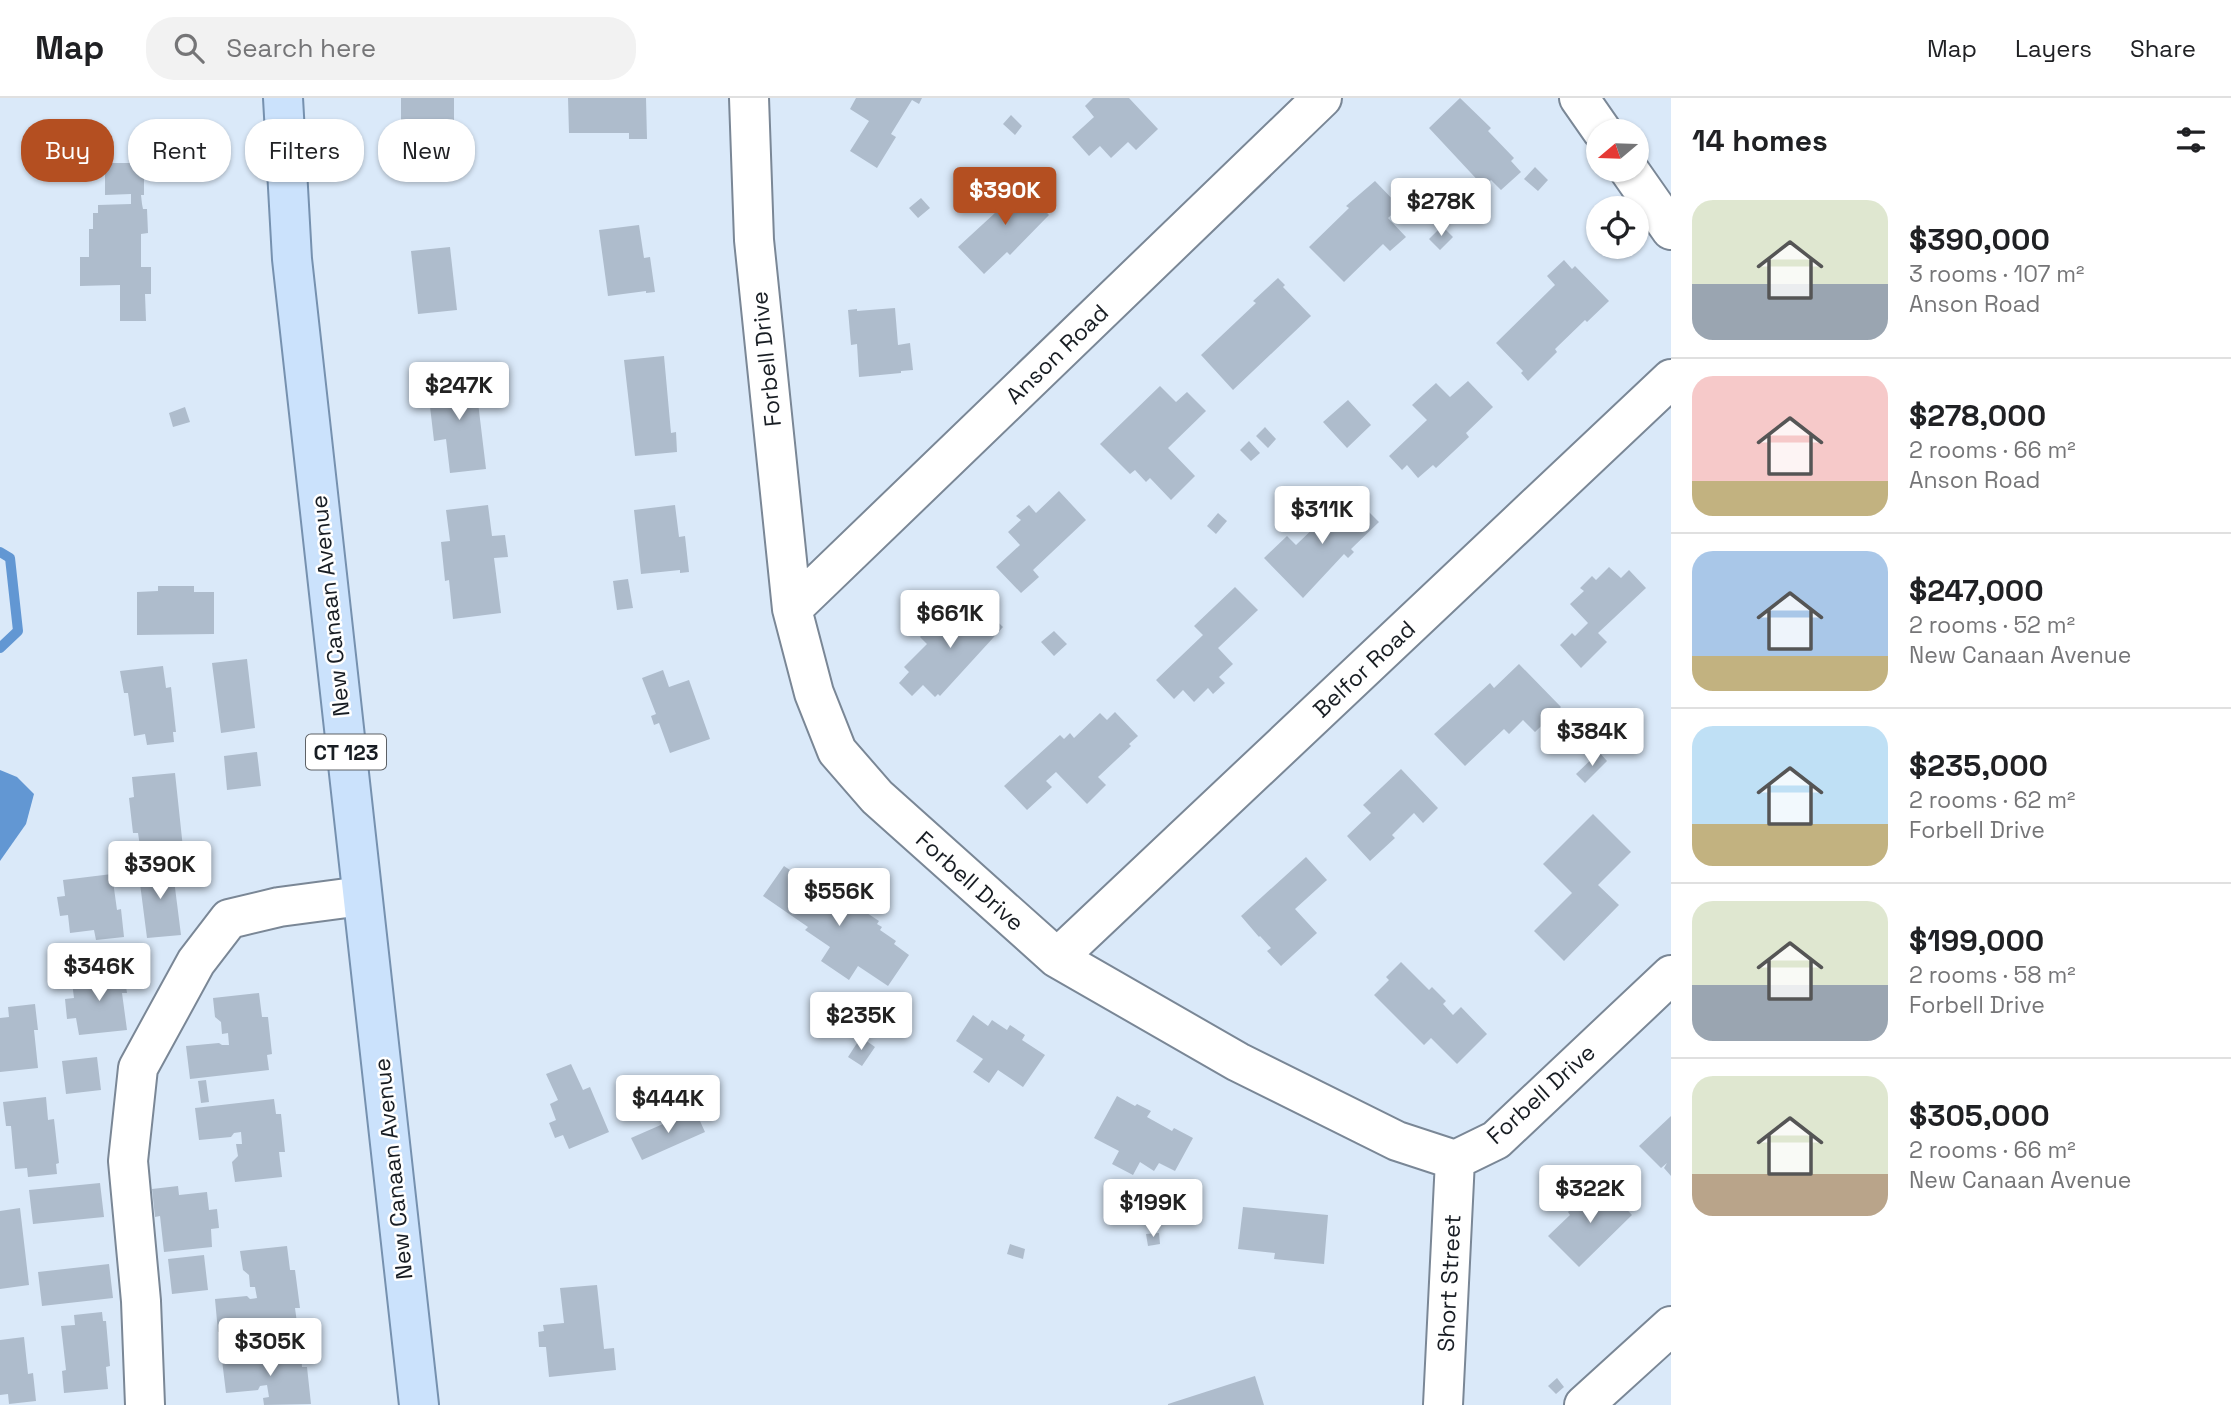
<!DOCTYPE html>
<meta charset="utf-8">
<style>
:root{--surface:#fff;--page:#f2f2f2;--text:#202124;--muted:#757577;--line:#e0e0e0;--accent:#b44f21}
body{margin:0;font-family:"Space Grotesk",sans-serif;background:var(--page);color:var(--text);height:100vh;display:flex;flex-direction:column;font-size:26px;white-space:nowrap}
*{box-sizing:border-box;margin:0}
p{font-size:23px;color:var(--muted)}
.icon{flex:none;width:38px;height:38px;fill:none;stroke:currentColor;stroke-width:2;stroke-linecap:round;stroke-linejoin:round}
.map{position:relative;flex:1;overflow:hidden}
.panel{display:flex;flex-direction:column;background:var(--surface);width:560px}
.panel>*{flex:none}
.guide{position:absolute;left:21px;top:21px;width:665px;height:63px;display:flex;gap:14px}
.needle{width:46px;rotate:251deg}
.fabs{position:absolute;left:1586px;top:21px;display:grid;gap:14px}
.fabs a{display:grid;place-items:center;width:63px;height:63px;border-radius:50%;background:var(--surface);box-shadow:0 2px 5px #0004;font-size:35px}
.price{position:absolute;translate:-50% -60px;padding:0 16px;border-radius:7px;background:#fff;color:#222;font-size:23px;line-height:46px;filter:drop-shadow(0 2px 4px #0008)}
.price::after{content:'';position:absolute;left:50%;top:42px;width:21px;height:16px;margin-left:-10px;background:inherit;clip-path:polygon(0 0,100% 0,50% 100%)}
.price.active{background:var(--accent);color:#fff}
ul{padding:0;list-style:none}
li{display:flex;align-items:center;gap:21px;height:175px;padding:0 21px}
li+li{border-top:2px solid var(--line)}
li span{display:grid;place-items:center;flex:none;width:196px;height:140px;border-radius:21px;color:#555}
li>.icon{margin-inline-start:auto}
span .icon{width:84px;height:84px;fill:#fffc;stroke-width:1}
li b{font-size:30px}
h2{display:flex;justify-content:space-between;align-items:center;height:84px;padding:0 21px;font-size:30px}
.tag{padding:0 24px;border-radius:28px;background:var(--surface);box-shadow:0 2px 5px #0004;font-size:24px;line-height:63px}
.tag.active{background:var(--accent);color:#fff}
header{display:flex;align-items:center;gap:42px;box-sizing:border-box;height:98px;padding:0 35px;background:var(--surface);border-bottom:2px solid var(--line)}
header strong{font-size:33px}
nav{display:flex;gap:38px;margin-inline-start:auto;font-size:24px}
.search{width:490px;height:63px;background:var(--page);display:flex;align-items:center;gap:18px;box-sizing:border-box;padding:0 24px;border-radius:28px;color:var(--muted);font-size:26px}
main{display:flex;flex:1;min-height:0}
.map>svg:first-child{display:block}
</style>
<header>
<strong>Map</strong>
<div class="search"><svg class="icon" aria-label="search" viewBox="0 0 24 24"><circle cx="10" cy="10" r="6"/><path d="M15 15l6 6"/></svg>Search here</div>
<nav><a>Map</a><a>Layers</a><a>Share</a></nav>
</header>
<main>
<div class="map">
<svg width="1671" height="1307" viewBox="0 0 1671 1307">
<rect width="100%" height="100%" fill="#dae9f9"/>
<path fill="#6297d3" d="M 0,672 L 17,679 L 34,696 L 26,726 L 0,763 Z"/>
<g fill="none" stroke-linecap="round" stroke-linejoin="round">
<path stroke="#6297d3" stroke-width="10" d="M 0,454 L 10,460 L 18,533 L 0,550"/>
</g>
<path fill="#aebccc" d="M 401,0 L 454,0 L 454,67 L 417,67 L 417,33 L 401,33 Z
M 568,0 L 646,0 L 647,41 L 629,41 L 629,35 L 569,35 Z
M 856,0 L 922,0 L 919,6 L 912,2 L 891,36 L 896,39 L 877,70 L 850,53 L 869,23 L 850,11 Z
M 1093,0 L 1129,0 L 1158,31 L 1136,52 L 1128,44 L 1111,60 L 1100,48 L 1089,58 L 1072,39 L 1094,19 L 1085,8 Z
M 1460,0 L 1491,30 L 1488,33 L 1514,60 L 1511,63 L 1521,74 L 1501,92 L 1491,82 L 1484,89 L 1429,30 Z
M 1011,17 L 1022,28 L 1015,37 L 1003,26 Z
M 105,65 L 144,65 L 144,97 L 141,97 L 142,106 L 143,111 L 147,111 L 148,135 L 141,136 L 141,169 L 151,169 L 151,196 L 145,196 L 146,223 L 120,223 L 120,187 L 80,188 L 80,159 L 89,159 L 89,131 L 93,131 L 93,115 L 98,115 L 98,107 L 131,106 L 131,96 L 105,97 Z
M 1535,69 L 1548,82 L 1538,93 L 1524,81 Z
M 1012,77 L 1049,117 L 1010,157 L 1007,154 L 984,176 L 958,149 L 1008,103 L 996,91 Z
M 1375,83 L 1400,109 L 1388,120 L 1406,139 L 1390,153 L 1383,146 L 1344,184 L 1309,149 L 1349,110 L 1346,108 Z
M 921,100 L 930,110 L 918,120 L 909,110 Z
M 639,127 L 644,160 L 650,159 L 655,194 L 646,195 L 646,193 L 608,198 L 599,132 Z
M 1442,128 L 1453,139 L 1440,152 L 1429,141 Z
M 450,149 L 457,212 L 418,216 L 411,153 Z
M 1564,162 L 1572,171 L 1575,168 L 1609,203 L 1587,224 L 1585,222 L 1555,251 L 1557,254 L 1528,283 L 1521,275 L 1523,273 L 1496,245 L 1555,187 L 1547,178 Z
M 1278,180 L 1285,187 L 1283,189 L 1311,218 L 1233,292 L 1201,257 L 1256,205 L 1253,203 Z
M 895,210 L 898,247 L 910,245 L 913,272 L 901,273 L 901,275 L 859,279 L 857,246 L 851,247 L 848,212 L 857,211 L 857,213 Z
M 664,258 L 671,335 L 676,334 L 677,354 L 635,358 L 624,262 Z
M 474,271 L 486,371 L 450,375 L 446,341 L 434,343 L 428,291 L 451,288 L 449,274 Z
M 1468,283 L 1493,309 L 1466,335 L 1469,339 L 1436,370 L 1433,367 L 1418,380 L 1407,367 L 1402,372 L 1389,358 L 1427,322 L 1412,307 L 1436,285 L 1450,299 Z
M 1160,288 L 1176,304 L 1187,294 L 1206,313 L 1168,350 L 1195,378 L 1171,402 L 1150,380 L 1146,384 L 1135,372 L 1130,376 L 1100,346 Z
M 1348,302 L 1371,327 L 1347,350 L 1323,324 Z
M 185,309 L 190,324 L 173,329 L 169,315 Z
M 1265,329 L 1276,341 L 1268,350 L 1256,338 Z
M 1249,343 L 1260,355 L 1251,363 L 1240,352 Z
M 1059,393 L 1086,422 L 1033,472 L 1039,479 L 1021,495 L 996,469 L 1020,447 L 1008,434 L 1021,422 L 1016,418 L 1029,407 L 1036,415 Z
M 1350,395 L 1379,424 L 1351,451 L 1354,454 L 1348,460 L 1344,456 L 1303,500 L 1264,460 L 1287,438 L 1296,447 Z
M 488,407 L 492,438 L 505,437 L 508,459 L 494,460 L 501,515 L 453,521 L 449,482 L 445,483 L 441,444 L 450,443 L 446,412 Z
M 675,407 L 679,439 L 685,438 L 689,474 L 680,475 L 680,472 L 641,476 L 634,412 Z
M 1218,415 L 1227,423 L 1216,436 L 1207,428 Z
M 1609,469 L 1621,480 L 1629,472 L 1646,490 L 1598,535 L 1607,544 L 1581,570 L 1560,547 L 1572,535 L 1575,538 L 1588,525 L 1570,506 L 1584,493 L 1580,490 L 1592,478 L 1596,482 Z
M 628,481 L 633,510 L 617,512 L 613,483 Z
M 158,488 L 194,488 L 194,494 L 214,494 L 214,536 L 137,537 L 137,494 L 158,493 Z
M 1235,489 L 1258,512 L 1218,550 L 1233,566 L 1219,579 L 1225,585 L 1213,596 L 1208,590 L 1194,604 L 1183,592 L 1174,601 L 1156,582 L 1203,537 L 1194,528 Z
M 973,500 L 1003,529 L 940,598 L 938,596 L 935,599 L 923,587 L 912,598 L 899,585 L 909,574 L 904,569 L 927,546 L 920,539 L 935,522 L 944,531 Z
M 1054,533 L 1067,546 L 1054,558 L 1041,544 Z
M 247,561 L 255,630 L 221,635 L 212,565 Z
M 1519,566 L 1561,609 L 1535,634 L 1523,622 L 1509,636 L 1504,631 L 1465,668 L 1434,636 L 1490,585 L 1494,590 Z
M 163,568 L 166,590 L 171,589 L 176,634 L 173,634 L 174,644 L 147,647 L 145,636 L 134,638 L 128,595 L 124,595 L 120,573 Z
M 663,572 L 669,589 L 689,582 L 710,641 L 670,655 L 659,625 L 654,627 L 651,618 L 656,616 L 642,580 Z
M 1115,614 L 1138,638 L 1129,646 L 1131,648 L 1098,679 L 1106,687 L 1087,706 L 1056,674 L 1046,683 L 1052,689 L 1027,712 L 1004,688 L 1060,637 L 1064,641 L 1070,635 L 1074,640 L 1100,615 L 1107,622 Z
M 257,654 L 261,688 L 227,692 L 224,658 Z
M 1599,654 L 1607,663 L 1585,685 L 1576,676 Z
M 1401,671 L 1438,710 L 1423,725 L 1414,715 L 1392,737 L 1395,740 L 1370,763 L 1347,738 L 1371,715 L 1363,707 Z
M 175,675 L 183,750 L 141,755 L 138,735 L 133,735 L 129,700 L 134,699 L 132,679 Z
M 1593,716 L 1631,754 L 1598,787 L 1619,807 L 1564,863 L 1534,833 L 1572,795 L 1543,766 Z
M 1306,759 L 1327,782 L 1295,811 L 1317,835 L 1281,868 L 1267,853 L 1271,850 L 1260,838 L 1259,839 L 1241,818 Z
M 172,766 L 181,837 L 147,840 L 138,770 Z
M 784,768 L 828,798 L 835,788 L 849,797 L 846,801 L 879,823 L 877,826 L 882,829 L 880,832 L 896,843 L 894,846 L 909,857 L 888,888 L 858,868 L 849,882 L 821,863 L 830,849 L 805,832 L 808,829 L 763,798 Z
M 112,776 L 117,812 L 121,811 L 124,839 L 96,842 L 94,832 L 70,835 L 68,817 L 60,818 L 57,799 L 65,798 L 63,782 Z
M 1401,864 L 1429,892 L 1432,889 L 1446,903 L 1443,906 L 1453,917 L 1461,909 L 1487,936 L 1457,966 L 1431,940 L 1424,947 L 1374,897 L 1389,882 L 1386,879 Z
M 123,868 L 127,895 L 122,895 L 127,932 L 79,937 L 76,920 L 67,921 L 65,901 L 74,900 L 72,884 L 97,881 L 96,871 Z
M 259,895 L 262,919 L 268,919 L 272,956 L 267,957 L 269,972 L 190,981 L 186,948 L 219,945 L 222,947 L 229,947 L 228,935 L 222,936 L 221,924 L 215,919 L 213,900 Z
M 35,906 L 38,932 L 34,932 L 38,970 L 0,974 L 0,920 L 9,919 L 8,909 Z
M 973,917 L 988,928 L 992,922 L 1007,932 L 1010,927 L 1025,937 L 1022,942 L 1045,957 L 1023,989 L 998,972 L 989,985 L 973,974 L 983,961 L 956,943 Z
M 861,939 L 875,949 L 862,968 L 848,959 Z
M 97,959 L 101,992 L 66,996 L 62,963 Z
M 571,966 L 583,992 L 590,989 L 609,1034 L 569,1051 L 563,1037 L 555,1040 L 549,1025 L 556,1022 L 550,1006 L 558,1002 L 546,976 Z
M 206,982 L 209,1004 L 201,1005 L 198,983 Z
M 1117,998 L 1135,1008 L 1137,1006 L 1151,1013 L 1147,1019 L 1172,1033 L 1174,1030 L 1193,1040 L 1175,1073 L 1159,1065 L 1154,1073 L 1140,1064 L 1133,1077 L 1112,1066 L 1119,1053 L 1094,1040 Z
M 46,999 L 48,1022 L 54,1021 L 59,1065 L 56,1066 L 57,1076 L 28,1079 L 27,1070 L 15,1071 L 11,1028 L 6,1028 L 3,1004 Z
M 274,1001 L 276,1016 L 281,1016 L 285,1054 L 279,1054 L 282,1079 L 235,1084 L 232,1064 L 238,1058 L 236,1046 L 242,1046 L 241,1034 L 234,1035 L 231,1039 L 199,1042 L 195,1010 Z
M 695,1012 L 705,1034 L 642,1062 L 631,1040 Z
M 1671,1018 L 1671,1078 L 1664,1070 L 1667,1065 L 1661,1070 L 1639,1048 Z
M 100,1085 L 104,1119 L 33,1126 L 29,1092 Z
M 1603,1086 L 1632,1117 L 1579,1169 L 1548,1138 L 1570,1117 L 1568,1114 L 1584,1098 L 1587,1101 Z
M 178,1088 L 179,1097 L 207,1094 L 209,1112 L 217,1111 L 219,1130 L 211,1131 L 212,1149 L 164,1154 L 160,1118 L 155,1119 L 152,1091 Z
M 1243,1109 L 1328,1117 L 1324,1166 L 1274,1161 L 1275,1155 L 1238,1151 Z
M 20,1110 L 29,1187 L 0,1191 L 0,1113 Z
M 1159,1135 L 1160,1146 L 1148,1148 L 1146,1136 Z
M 1010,1146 L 1025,1151 L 1023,1161 L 1007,1156 Z
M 287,1148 L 290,1172 L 295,1172 L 300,1210 L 295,1210 L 297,1225 L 218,1234 L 215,1201 L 247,1198 L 250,1201 L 257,1200 L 255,1189 L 250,1189 L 249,1177 L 243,1172 L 240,1153 Z
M 204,1157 L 208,1192 L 172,1196 L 168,1161 Z
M 109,1166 L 113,1200 L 42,1208 L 38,1174 Z
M 597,1187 L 604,1251 L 614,1250 L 616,1272 L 549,1279 L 546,1249 L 539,1249 L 538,1234 L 544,1233 L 543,1227 L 564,1225 L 560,1190 Z
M 102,1214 L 103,1223 L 106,1223 L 110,1268 L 106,1269 L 108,1291 L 64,1295 L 62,1273 L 66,1272 L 61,1228 L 75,1227 L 74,1217 Z
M 226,1236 L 233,1236 L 235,1258 L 227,1258 Z
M 24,1239 L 28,1276 L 33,1275 L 36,1303 L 9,1306 L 8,1296 L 0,1297 L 0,1242 Z
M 301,1254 L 302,1269 L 307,1269 L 311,1306 L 264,1307 L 263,1300 L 269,1299 L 267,1287 L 260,1288 L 258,1292 L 226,1295 L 222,1262 Z
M 1255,1278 L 1264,1307 L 1168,1307 L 1168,1306 Z
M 1557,1280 L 1564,1289 L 1556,1296 L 1548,1288 Z"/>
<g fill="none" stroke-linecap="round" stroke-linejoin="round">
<g stroke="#7a8796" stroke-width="42">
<path id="minor" d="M 749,0 L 754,142 L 792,511 L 814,595 L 837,653 L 877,699 L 1057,860 L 1238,964 L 1397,1043 L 1455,1062 L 1496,1042 L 1671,877
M 1579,0 L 1602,33
M 1629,72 L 1671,132
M 792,511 L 1322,0
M 1057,860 L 1671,281
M 145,1307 L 141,1203 L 128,1063 L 138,970 L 196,864 L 229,821 L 279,809 L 362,798
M 1443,1307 L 1455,1062
M 1584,1307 L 1671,1228"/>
</g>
<g stroke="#7691af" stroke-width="42">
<path id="major" d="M 283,0 L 292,161 L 419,1307"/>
</g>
<use href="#minor" stroke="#fff" stroke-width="38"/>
<use href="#major" stroke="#cbe2fc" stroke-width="38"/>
</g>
<g text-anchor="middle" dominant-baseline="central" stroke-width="5" stroke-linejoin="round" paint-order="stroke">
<rect fill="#fff" stroke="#5d6165" stroke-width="2" x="306" y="636.5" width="80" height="35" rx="5"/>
<g font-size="21" font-weight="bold" fill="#181d23">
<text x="346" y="654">CT 123</text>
</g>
<g font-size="23" fill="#181d23" stroke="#fff">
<text transform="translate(1057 256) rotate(-44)">Anson Road</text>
<text transform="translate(766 261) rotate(-96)">Forbell Drive</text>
<text transform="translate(330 508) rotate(-96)">New Canaan Avenue</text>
<text transform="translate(1364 571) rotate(-43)">Belfor Road</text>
<text transform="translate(970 783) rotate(42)">Forbell Drive</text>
<text transform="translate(1541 996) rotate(-42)">Forbell Drive</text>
<text transform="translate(393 1071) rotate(-96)">New Canaan Avenue</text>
<text transform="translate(1449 1185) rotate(-87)">Short Street</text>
</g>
</g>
</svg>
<div class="fabs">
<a><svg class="needle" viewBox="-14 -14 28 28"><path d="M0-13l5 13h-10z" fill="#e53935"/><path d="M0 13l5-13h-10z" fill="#757577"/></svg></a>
<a><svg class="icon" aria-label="locate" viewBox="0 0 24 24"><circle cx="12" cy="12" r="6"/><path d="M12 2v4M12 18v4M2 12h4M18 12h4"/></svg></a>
</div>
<b class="price active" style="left:1005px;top:129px">$390K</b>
<b class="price" style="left:1441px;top:140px">$278K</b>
<b class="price" style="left:459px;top:324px">$247K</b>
<b class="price" style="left:1322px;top:448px">$311K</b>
<b class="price" style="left:950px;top:552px">$661K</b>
<b class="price" style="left:1592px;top:670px">$384K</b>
<b class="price" style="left:160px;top:803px">$390K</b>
<b class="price" style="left:839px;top:830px">$556K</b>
<b class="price" style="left:99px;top:905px">$346K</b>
<b class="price" style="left:861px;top:954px">$235K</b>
<b class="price" style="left:668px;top:1037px">$444K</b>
<b class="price" style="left:1590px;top:1127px">$322K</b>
<b class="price" style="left:1153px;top:1141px">$199K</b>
<b class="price" style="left:270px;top:1280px">$305K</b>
<div class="guide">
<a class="tag active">Buy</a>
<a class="tag">Rent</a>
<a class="tag">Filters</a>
<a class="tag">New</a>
</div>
</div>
<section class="panel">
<h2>14 homes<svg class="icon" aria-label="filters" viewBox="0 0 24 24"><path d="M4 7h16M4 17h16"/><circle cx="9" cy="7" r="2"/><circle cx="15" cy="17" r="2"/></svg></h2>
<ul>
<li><span style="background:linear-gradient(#dfe7d0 60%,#9aa5b1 0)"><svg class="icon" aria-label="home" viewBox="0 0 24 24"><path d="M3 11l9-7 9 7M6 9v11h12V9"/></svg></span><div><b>$390,000</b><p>3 rooms · 107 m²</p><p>Anson Road</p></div></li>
<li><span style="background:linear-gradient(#f6c9c9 75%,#c2b280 0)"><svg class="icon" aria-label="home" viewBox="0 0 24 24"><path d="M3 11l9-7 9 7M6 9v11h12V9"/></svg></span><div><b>$278,000</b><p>2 rooms · 66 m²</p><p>Anson Road</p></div></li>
<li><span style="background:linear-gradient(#a9c7e8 75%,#c2b280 0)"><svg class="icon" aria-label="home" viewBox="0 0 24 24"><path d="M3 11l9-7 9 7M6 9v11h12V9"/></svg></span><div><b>$247,000</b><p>2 rooms · 52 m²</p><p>New Canaan Avenue</p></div></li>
<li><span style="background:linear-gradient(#bfe0f5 70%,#c2b280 0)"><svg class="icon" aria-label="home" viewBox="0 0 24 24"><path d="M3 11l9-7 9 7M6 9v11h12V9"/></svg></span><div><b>$235,000</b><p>2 rooms · 62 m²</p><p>Forbell Drive</p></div></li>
<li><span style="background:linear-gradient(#dfe7d0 60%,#9aa5b1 0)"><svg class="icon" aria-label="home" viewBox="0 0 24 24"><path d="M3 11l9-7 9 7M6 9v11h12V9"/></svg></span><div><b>$199,000</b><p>2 rooms · 58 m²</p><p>Forbell Drive</p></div></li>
<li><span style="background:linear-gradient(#dfe7d0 70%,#b9a48a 0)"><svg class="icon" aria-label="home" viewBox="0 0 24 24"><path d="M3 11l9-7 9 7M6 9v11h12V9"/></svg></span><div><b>$305,000</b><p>2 rooms · 66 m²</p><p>New Canaan Avenue</p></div></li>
</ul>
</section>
</main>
